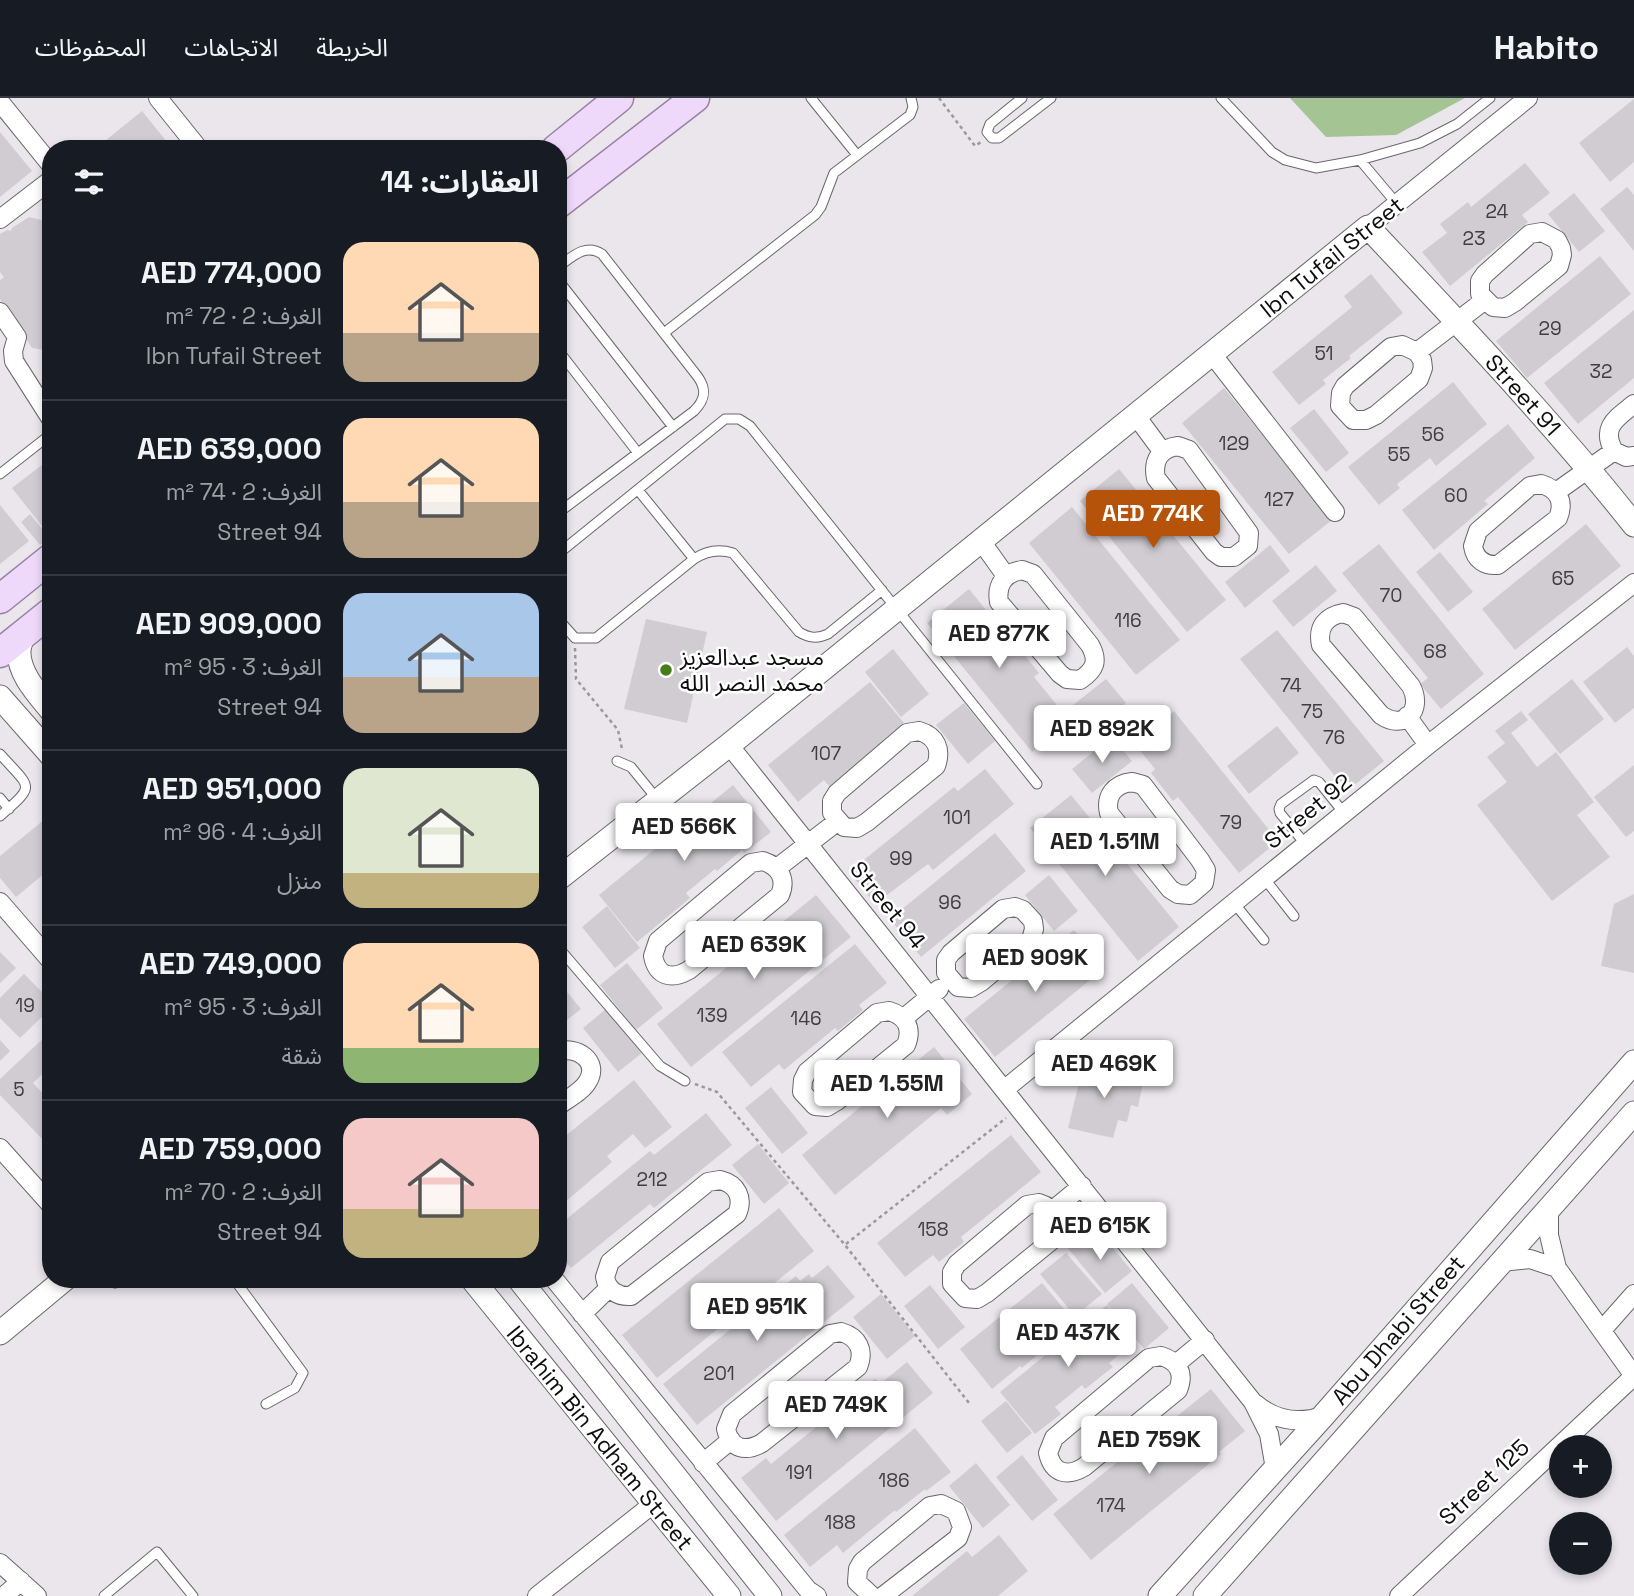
<!DOCTYPE html>
<html lang="ar">
<meta charset="utf-8">
<style>
:root{--surface:#171b24;--page:#20242c;--text:#f1f3f6;--muted:#9ea1a6;--line:#363941;--accent:#b45309}
body{margin:0;font-family:"Space Grotesk","Noto Sans Arabic",sans-serif;background:var(--page);color:var(--text);direction:rtl;height:100vh;display:flex;flex-direction:column;font-size:26px;white-space:nowrap}
*{box-sizing:border-box;margin:0}
p{font-size:23px;color:var(--muted)}
.icon{flex:none;width:38px;height:38px;fill:none;stroke:currentColor;stroke-width:2;stroke-linecap:round;stroke-linejoin:round}
.map{position:relative;flex:1;overflow:hidden;direction:ltr}
.drawer{position:absolute;left:42px;top:42px;width:525px;height:1148px;display:flex;flex-direction:column;background:var(--surface);border-radius:28px;box-shadow:0 4px 10px #0003;direction:rtl}
.drawer>*{flex:none}
.fabs{position:absolute;left:1549px;top:1337px;display:grid;gap:14px}
.fabs a{display:grid;place-items:center;width:63px;height:63px;border-radius:50%;background:var(--surface);box-shadow:0 4px 10px #0003;font-size:35px}
.price{position:absolute;translate:-50% -60px;padding:0 16px;border-radius:7px;background:#fff;color:#222;font-size:23px;line-height:46px;filter:drop-shadow(0 2px 4px #0008)}
.price::after{content:'';position:absolute;left:50%;top:42px;width:21px;height:16px;margin-left:-10px;background:inherit;clip-path:polygon(0 0,100% 0,50% 100%)}
.price.on{background:var(--accent);color:#fff}
ul{padding:0;list-style:none}
li{display:flex;align-items:center;gap:21px;height:175px;padding:0 28px}
li+li{border-top:2px solid var(--line)}
li span{display:grid;place-items:center;flex:none;width:196px;height:140px;border-radius:21px;color:#555}
li>.icon{margin-inline-start:auto}
span .icon{width:84px;height:84px;fill:#fffc;stroke-width:1}
li b{font-size:30px}
h2{display:flex;justify-content:space-between;align-items:center;height:84px;padding:0 28px;font-size:30px}
header{display:flex;align-items:center;gap:42px;box-sizing:border-box;height:98px;padding:0 35px;background:var(--surface);border-bottom:2px solid var(--line)}
header strong{font-size:33px}
nav{display:flex;gap:38px;margin-inline-start:auto;font-size:24px}
.map>svg:first-child{display:block}
</style>
<header>
<strong>Habito</strong>
<nav><a>الخريطة</a><a>الاتجاهات</a><a>المحفوظات</a></nav>
</header>
<div class="map">
<svg width="1634" height="1498" viewBox="0 0 1634 1498">
<rect width="100%" height="100%" fill="#eae6ec"/>
<path fill="#a4c493" d="M 1290,0 L 1465,0 L 1396,37 L 1326,39 Z"/>
<path fill="#d0ccd2" d="M 1634,1 L 1634,64 L 1610,84 L 1579,45 Z
M 142,13 L 171,49 L 95,51 Z
M 0,34 L 32,73 L 0,99 Z
M 1525,65 L 1550,95 L 1522,117 L 1528,124 L 1450,188 L 1422,154 L 1447,135 L 1440,126 L 1468,104 L 1471,109 Z
M 1627,89 L 1634,97 L 1634,153 L 1600,111 Z
M 1574,95 L 1605,133 L 1579,154 L 1548,116 Z
M 29,119 L 45,123 L 51,133 L 48,149 L 51,150 L 51,253 L 32,250 L 0,201 L 0,182 L 4,179 L 0,174 L 0,136 L 7,132 L 11,133 L 12,130 Z
M 1600,158 L 1631,196 L 1527,280 L 1496,243 Z
M 1371,176 L 1403,215 L 1349,258 L 1351,260 L 1323,282 L 1326,286 L 1299,307 L 1272,274 L 1352,209 L 1344,198 Z
M 1634,212 L 1634,280 L 1578,326 L 1544,285 Z
M 1453,284 L 1487,326 L 1436,368 L 1430,360 L 1397,386 L 1400,390 L 1379,407 L 1348,369 Z
M 1224,290 L 1332,422 L 1289,456 L 1182,325 Z
M 1314,311 L 1349,355 L 1326,374 L 1290,330 Z
M 1508,326 L 1535,360 L 1484,403 L 1488,406 L 1434,452 L 1402,412 Z
M 47,363 L 51,368 L 51,421 L 42,428 L 12,390 Z
M 1119,371 L 1226,502 L 1187,534 L 1080,403 Z
M 0,407 L 29,443 L 0,466 Z
M 1072,409 L 1180,542 L 1136,577 L 1029,445 Z
M 30,416 L 49,439 L 40,447 L 21,424 Z
M 1586,426 L 1621,468 L 1515,552 L 1482,511 Z
M 1379,446 L 1484,576 L 1441,611 L 1420,586 L 1428,580 L 1342,475 Z
M 1270,447 L 1290,473 L 1245,510 L 1225,484 Z
M 1440,454 L 1473,494 L 1448,514 L 1416,474 Z
M 1316,467 L 1337,493 L 1293,529 L 1272,503 Z
M 969,491 L 990,517 L 986,520 L 1008,547 L 1013,543 L 1039,575 L 1034,579 L 1070,623 L 1032,654 L 927,525 Z
M 646,521 L 707,534 L 687,625 L 624,611 Z
M 1277,532 L 1384,663 L 1347,693 L 1240,561 Z
M 1627,549 L 1634,558 L 1634,610 L 1615,625 L 1583,584 Z
M 893,551 L 929,596 L 901,619 L 865,574 Z
M 1106,581 L 1126,605 L 1093,632 L 1073,607 Z
M 1572,581 L 1604,621 L 1560,656 L 1528,616 Z
M 870,584 L 904,625 L 883,642 L 884,644 L 830,689 L 824,682 L 798,704 L 768,667 Z
M 964,605 L 995,643 L 968,666 L 936,627 Z
M 1174,613 L 1278,743 L 1239,775 L 1178,699 L 1173,703 L 1151,675 L 1155,671 L 1134,645 Z
M 1521,613 L 1528,622 L 1511,635 L 1537,669 L 1556,654 L 1594,704 L 1577,717 L 1610,759 L 1552,803 L 1477,707 L 1507,684 L 1487,659 L 1505,645 L 1495,633 Z
M 1277,628 L 1299,655 L 1249,696 L 1227,668 Z
M 1112,639 L 1132,663 L 1092,695 L 1072,671 Z
M 1634,667 L 1634,733 L 1626,739 L 1594,699 Z
M 985,671 L 1014,706 L 933,772 L 928,766 L 875,806 L 849,774 L 954,689 L 958,693 Z
M 733,687 L 771,734 L 744,755 L 742,752 L 717,773 L 715,771 L 686,795 L 690,800 L 637,844 L 599,797 Z
M 1071,697 L 1179,829 L 1138,863 L 1030,730 Z
M 51,716 L 51,770 L 16,799 L 0,780 L 0,758 Z
M 995,735 L 1026,773 L 921,859 L 890,821 Z
M 1049,777 L 1078,813 L 1054,833 L 1025,797 Z
M 1634,796 L 1634,875 L 1601,868 L 1614,806 Z
M 816,797 L 851,839 L 691,969 L 657,926 Z
M 607,808 L 640,850 L 615,870 L 582,829 Z
M 1074,832 L 1105,870 L 995,959 L 964,921 Z
M 855,846 L 887,885 L 859,907 L 863,912 L 838,933 L 835,930 L 784,972 L 779,966 L 751,989 L 722,954 Z
M 0,854 L 16,870 L 0,885 Z
M 627,865 L 663,910 L 636,932 L 600,887 Z
M 24,876 L 51,903 L 51,910 L 20,940 L 0,920 L 0,900 Z
M 558,883 L 581,911 L 558,929 Z
M 606,911 L 642,955 L 618,974 L 583,930 Z
M 51,933 L 51,968 L 33,985 L 51,1004 L 51,1042 L 47,1046 L 0,997 L 0,981 Z
M 0,942 L 10,953 L 0,963 Z
M 934,949 L 972,996 L 947,1017 L 941,1010 L 835,1097 L 802,1057 Z
M 1084,964 L 1144,979 L 1138,1009 L 1131,1007 L 1127,1024 L 1118,1022 L 1113,1040 L 1068,1030 Z
M 634,982 L 672,1029 L 645,1050 L 633,1036 L 607,1058 L 612,1064 L 558,1110 L 558,1044 Z
M 771,989 L 808,1035 L 782,1056 L 745,1010 Z
M 706,1015 L 732,1047 L 654,1110 L 650,1106 L 571,1170 L 558,1155 L 558,1128 L 650,1053 L 654,1057 Z
M 1011,1037 L 1041,1074 L 961,1139 L 964,1144 L 939,1164 L 933,1157 L 905,1179 L 877,1145 Z
M 758,1046 L 789,1085 L 764,1106 L 732,1067 Z
M 779,1110 L 814,1153 L 657,1280 L 622,1237 Z
M 1101,1136 L 1132,1173 L 1105,1195 L 1066,1148 L 1076,1139 L 1084,1149 Z
M 1066,1155 L 1102,1196 L 1075,1218 L 1040,1176 Z
M 828,1167 L 855,1199 L 697,1327 L 663,1286 L 796,1178 L 800,1183 L 809,1176 L 812,1180 Z
M 1042,1185 L 1075,1224 L 1022,1270 L 1020,1268 L 992,1291 L 960,1251 Z
M 1132,1185 L 1169,1230 L 1144,1251 L 1107,1206 Z
M 930,1187 L 965,1229 L 938,1251 L 904,1208 Z
M 881,1196 L 915,1238 L 887,1261 L 853,1219 Z
M 1107,1207 L 1136,1243 L 1109,1265 L 1113,1269 L 1085,1291 L 1082,1287 L 1055,1309 L 1061,1316 L 1035,1336 L 1000,1294 Z
M 907,1264 L 933,1295 L 776,1423 L 741,1380 L 766,1360 L 771,1366 L 875,1281 L 880,1286 Z
M 1211,1291 L 1245,1333 L 1219,1354 L 1221,1356 L 1091,1462 L 1053,1416 L 1131,1353 L 1138,1362 L 1167,1338 L 1161,1331 Z
M 1006,1303 L 1032,1335 L 1007,1355 L 981,1323 Z
M 915,1330 L 951,1374 L 926,1393 L 925,1391 L 896,1414 L 895,1412 L 843,1455 L 837,1447 L 810,1469 L 784,1437 Z
M 1022,1357 L 1058,1402 L 1032,1423 L 996,1379 Z
M 976,1365 L 1010,1407 L 983,1430 L 949,1388 Z
M 999,1437 L 1028,1473 L 998,1498 L 912,1498 L 967,1453 L 972,1459 Z"/>
<g fill="none" stroke-linecap="round" stroke-linejoin="round">
<g stroke="#6a676c" stroke-width="11">
<path id="service" d="M 811,0 L 857,57
M 1022,0 L 990,26 L 987,34 L 992,40 L 999,40 L 1051,0
M 1221,0 L 1272,54 L 1285,62 L 1316,70 L 1360,62 L 1420,45 L 1457,26 L 1490,0
M 1360,62 L 1397,106
M 558,169 C 572,159 585,145 602,156 L 698,279 C 707,292 705,302 694,313 L 558,415
M 558,182 L 673,329
M 664,235 L 815,117 L 821,109 L 834,75 L 910,17 L 913,9 L 911,0
M 558,252 L 638,355
M 0,376 L 51,336
M 638,392 L 694,461
M 558,456 L 725,321 L 739,321 L 750,328 L 1037,686
M 558,521 L 575,540 L 596,540 L 694,461 C 706,453 720,451 733,455 L 799,534 C 809,540 817,541 828,536 L 882,492
M 0,656 C 31,691 37,686 0,718
M 617,663 L 631,669 L 657,701
M 0,700 L 9,711
M 1306,747 L 1280,715 L 1279,711 L 1281,706 L 1314,682 L 1319,684 L 1344,715
M 1264,780 L 1294,818
M 1234,805 L 1264,842
M 558,849 L 660,968 L 685,983
M 113,1181 L 115,1185 L 120,1181
M 234,1181 L 303,1275 L 295,1290 L 266,1306
M 104,1498 L 157,1454 L 193,1498"/>
</g>
<g stroke="#6a676c" stroke-width="20">
<path id="minor" d="M 158,0 L 199,51
M 0,4 L 51,67
M 0,121 L 51,82
M 1368,129 L 1528,0
M 1542,134 L 1557,142 L 1561,150 L 1562,157 L 1559,168 L 1515,204 L 1505,210 L 1493,209 L 1480,196 L 1480,183 L 1485,176 L 1530,136 Z
M 0,214 L 17,239 L 13,253 L 14,263 L 51,321
M 1402,247 L 1417,254 L 1422,262 L 1423,270 L 1419,281 L 1376,317 L 1366,322 L 1353,322 L 1340,308 L 1341,295 L 1345,288 L 1391,249 Z
M 1417,254 L 1485,202
M 1212,256 L 1335,414
M 1634,306 C 1617,320 1600,329 1614,353 L 1626,359 L 1634,358
M 1136,318 L 1162,353
M 1178,348 L 1189,352 L 1249,435 L 1248,448 L 1234,459 L 1221,459 L 1214,454 L 1156,380 C 1152,362 1161,350 1178,348 Z
M 1541,386 C 1558,391 1565,403 1558,420 L 1498,467 C 1485,468 1475,462 1473,448 L 1478,433 L 1530,388 Z
M 1556,394 L 1614,353
M 981,443 L 1006,478
M 1022,472 L 1033,476 L 1090,547 C 1099,563 1095,572 1080,582 L 1067,581 L 1060,576 L 999,504 C 996,487 1004,475 1022,472 Z
M 1343,515 L 1354,519 L 1411,588 C 1424,613 1404,633 1381,617 L 1321,547 C 1317,529 1326,518 1343,515 Z
M 1407,618 L 1428,647
M 919,633 C 936,638 942,651 936,668 L 867,724 L 857,730 L 844,729 L 832,715 L 832,703 L 837,695 L 907,635 Z
M 729,647 L 1253,1304 L 1269,1336 L 1275,1371
M 1132,684 L 1143,687 L 1200,762 L 1206,772 L 1204,785 L 1190,797 L 1178,796 L 1170,791 L 1109,715 C 1105,698 1114,686 1132,684 Z
M 763,763 C 779,768 787,781 780,797 L 689,872 C 672,882 657,879 653,858 L 658,843 L 751,765 Z
M 777,770 L 838,723
M 0,804 L 51,863
M 1015,809 L 1023,812 L 1033,823 L 1034,831 L 1031,842 L 981,884 L 971,890 L 958,889 L 946,875 L 946,862 L 951,855 L 1003,811 Z
M 889,913 C 906,918 913,930 906,947 L 837,1003 L 827,1009 L 815,1008 L 802,994 L 803,982 L 807,974 L 877,915 Z
M 904,920 L 939,891
M 558,954 C 576,947 600,963 588,983 C 583,993 567,1001 558,1008
M 1005,991 L 1428,647 L 1634,485
M 0,1050 L 51,1107
M 720,1082 C 737,1086 744,1100 737,1116 L 631,1198 C 618,1199 607,1192 605,1179 L 610,1164 L 708,1084 Z
M 1039,1105 C 1055,1110 1063,1123 1056,1139 L 987,1195 L 977,1201 L 965,1200 L 952,1186 L 952,1174 L 957,1166 L 1027,1107 Z
M 1549,1110 L 1549,1137 L 1557,1170 L 1634,1278
M 1053,1112 L 1082,1088
M 1501,1164 L 1530,1161 L 1557,1170
M 554,1181 L 808,1492 L 817,1498
M 582,1216 L 609,1190
M 1603,1231 L 1634,1196
M 841,1234 C 858,1239 865,1252 858,1269 L 762,1345 C 746,1354 731,1352 726,1331 L 732,1316 L 830,1236 Z
M 1161,1258 C 1178,1263 1185,1275 1178,1292 L 1084,1369 C 1067,1379 1053,1376 1048,1355 L 1054,1340 L 1149,1260 Z
M 1176,1266 L 1205,1242
M 1256,1306 C 1276,1323 1298,1326 1323,1318
M 703,1365 L 731,1342
M 0,1465 L 37,1498
M 4,1498 L 21,1483
M 537,1498 L 653,1406
M 872,1498 L 857,1484 L 858,1471 L 862,1464 L 930,1408 L 941,1406 L 956,1413 L 962,1429 L 958,1440 L 883,1498
M 1399,1498 L 1634,1278"/>
</g>
<g stroke="#6a676c" stroke-width="25">
<path id="tertiary" d="M 24,536 C 22,541 19,548 19,553 C 18,575 38,596 51,612
M 0,599 L 51,657
M 558,781 L 729,647 L 1368,129 C 1459,226 1552,323 1634,427
M 472,1181 L 729,1498
M 519,1181 L 770,1498
M 0,1235 L 65,1181
M 1160,1498 L 1323,1318 L 1634,964
M 1205,1498 L 1634,1015"/>
</g>
<g stroke="#9981a6" stroke-width="31">
<path id="primary" d="M 556,51 L 619,0
M 558,106 L 695,0
M 0,501 L 51,460
M 0,555 L 51,514"/>
</g>
<path stroke="#9b989c" stroke-width="2.5" stroke-dasharray="3.5 3.5" stroke-linecap="butt" d="M 939,0 L 975,48 L 981,44
M 575,550 L 576,581 L 618,632 L 622,651
M 695,986 L 717,994 L 845,1147 L 969,1305
M 846,1146 L 1006,1020"/>
<use href="#service" stroke="#fff" stroke-width="9"/>
<use href="#minor" stroke="#fff" stroke-width="18"/>
<use href="#tertiary" stroke="#fff" stroke-width="23"/>
<use href="#primary" stroke="#efd9fa" stroke-width="28"/>
</g>
<circle fill="#457e18" stroke="#fff" stroke-width="2.5" cx="666" cy="572" r="7"/>
<g text-anchor="middle" dominant-baseline="central" stroke-width="5" stroke-linejoin="round" paint-order="stroke">
<g font-size="19" fill="#3e3d40">
<text x="1497" y="113">24</text>
<text x="1474" y="140">23</text>
<text x="1550" y="230">29</text>
<text x="1324" y="255">51</text>
<text x="1601" y="273">32</text>
<text x="1433" y="336">56</text>
<text x="1234" y="345">129</text>
<text x="1399" y="356">55</text>
<text x="1456" y="397">60</text>
<text x="1279" y="401">127</text>
<text x="1563" y="480">65</text>
<text x="1391" y="497">70</text>
<text x="1128" y="522">116</text>
<text x="1435" y="553">68</text>
<text x="1291" y="587">74</text>
<text x="1312" y="613">75</text>
<text x="1334" y="639">76</text>
<text x="826" y="655">107</text>
<text x="957" y="719">101</text>
<text x="1231" y="724">79</text>
<text x="901" y="760">99</text>
<text x="950" y="804">96</text>
<text x="25" y="907">19</text>
<text x="712" y="917">139</text>
<text x="806" y="920">146</text>
<text x="19" y="991">5</text>
<text x="652" y="1081">212</text>
<text x="933" y="1131">158</text>
<text x="719" y="1275">201</text>
<text x="799" y="1374">191</text>
<text x="894" y="1382">186</text>
<text x="1111" y="1407">174</text>
<text x="840" y="1424">188</text>
</g>
<g font-size="23" fill="#0e0d0f" stroke="#fff">
<text transform="translate(1332 159) rotate(-39)">Ibn Tufail Street</text>
<text transform="translate(1523 297) rotate(48)">Street 91</text>
<text transform="translate(1308 713) rotate(-39)">Street 92</text>
<text transform="translate(888 807) rotate(51)">Street 94</text>
<text transform="translate(1398 1232) rotate(-49)">Abu Dhabi Street</text>
<text transform="translate(600 1340) rotate(51)">Ibrahim Bin Adham Street</text>
<text transform="translate(1484 1384) rotate(-43)">Street 125</text>
</g>
<g font-size="23" fill="#0e0d0f" stroke="#fff" text-anchor="start">
<text x="680" y="559">مسجد عبدالعزيز<tspan x="680" dy="26">محمد النصر الله</tspan></text>
</g>
</g>
</svg>
<div class="fabs">
<a>+</a>
<a>−</a>
</div>
<b class="price on" style="left:1153px;top:452px">AED 774K</b>
<b class="price" style="left:999px;top:572px">AED 877K</b>
<b class="price" style="left:1102px;top:667px">AED 892K</b>
<b class="price" style="left:684px;top:765px">AED 566K</b>
<b class="price" style="left:1105px;top:780px">AED 1.51M</b>
<b class="price" style="left:754px;top:883px">AED 639K</b>
<b class="price" style="left:1035px;top:896px">AED 909K</b>
<b class="price" style="left:1104px;top:1002px">AED 469K</b>
<b class="price" style="left:887px;top:1022px">AED 1.55M</b>
<b class="price" style="left:1100px;top:1164px">AED 615K</b>
<b class="price" style="left:757px;top:1245px">AED 951K</b>
<b class="price" style="left:1068px;top:1271px">AED 437K</b>
<b class="price" style="left:836px;top:1343px">AED 749K</b>
<b class="price" style="left:1149px;top:1378px">AED 759K</b>
<section class="drawer">
<h2>العقارات: 14<svg class="icon" aria-label="filters" viewBox="0 0 24 24"><path d="M4 7h16M4 17h16"/><circle cx="9" cy="7" r="2"/><circle cx="15" cy="17" r="2"/></svg></h2>
<ul>
<li><span style="background:linear-gradient(#ffd9b3 65%,#b9a48a 0)"><svg class="icon" aria-label="home" viewBox="0 0 24 24"><path d="M3 11l9-7 9 7M6 9v11h12V9"/></svg></span><div><b>AED 774,000</b><p>الغرف: 2 · 72 m²</p><p>Ibn Tufail Street</p></div></li>
<li><span style="background:linear-gradient(#ffd9b3 60%,#b9a48a 0)"><svg class="icon" aria-label="home" viewBox="0 0 24 24"><path d="M3 11l9-7 9 7M6 9v11h12V9"/></svg></span><div><b>AED 639,000</b><p>الغرف: 2 · 74 m²</p><p>Street 94</p></div></li>
<li><span style="background:linear-gradient(#a9c7e8 60%,#b9a48a 0)"><svg class="icon" aria-label="home" viewBox="0 0 24 24"><path d="M3 11l9-7 9 7M6 9v11h12V9"/></svg></span><div><b>AED 909,000</b><p>الغرف: 3 · 95 m²</p><p>Street 94</p></div></li>
<li><span style="background:linear-gradient(#dfe7d0 75%,#c2b280 0)"><svg class="icon" aria-label="home" viewBox="0 0 24 24"><path d="M3 11l9-7 9 7M6 9v11h12V9"/></svg></span><div><b>AED 951,000</b><p>الغرف: 4 · 96 m²</p><p>منزل</p></div></li>
<li><span style="background:linear-gradient(#ffd9b3 75%,#8fb573 0)"><svg class="icon" aria-label="home" viewBox="0 0 24 24"><path d="M3 11l9-7 9 7M6 9v11h12V9"/></svg></span><div><b>AED 749,000</b><p>الغرف: 3 · 95 m²</p><p>شقة</p></div></li>
<li><span style="background:linear-gradient(#f6c9c9 65%,#c2b280 0)"><svg class="icon" aria-label="home" viewBox="0 0 24 24"><path d="M3 11l9-7 9 7M6 9v11h12V9"/></svg></span><div><b>AED 759,000</b><p>الغرف: 2 · 70 m²</p><p>Street 94</p></div></li>
</ul>
</section>
</div>
